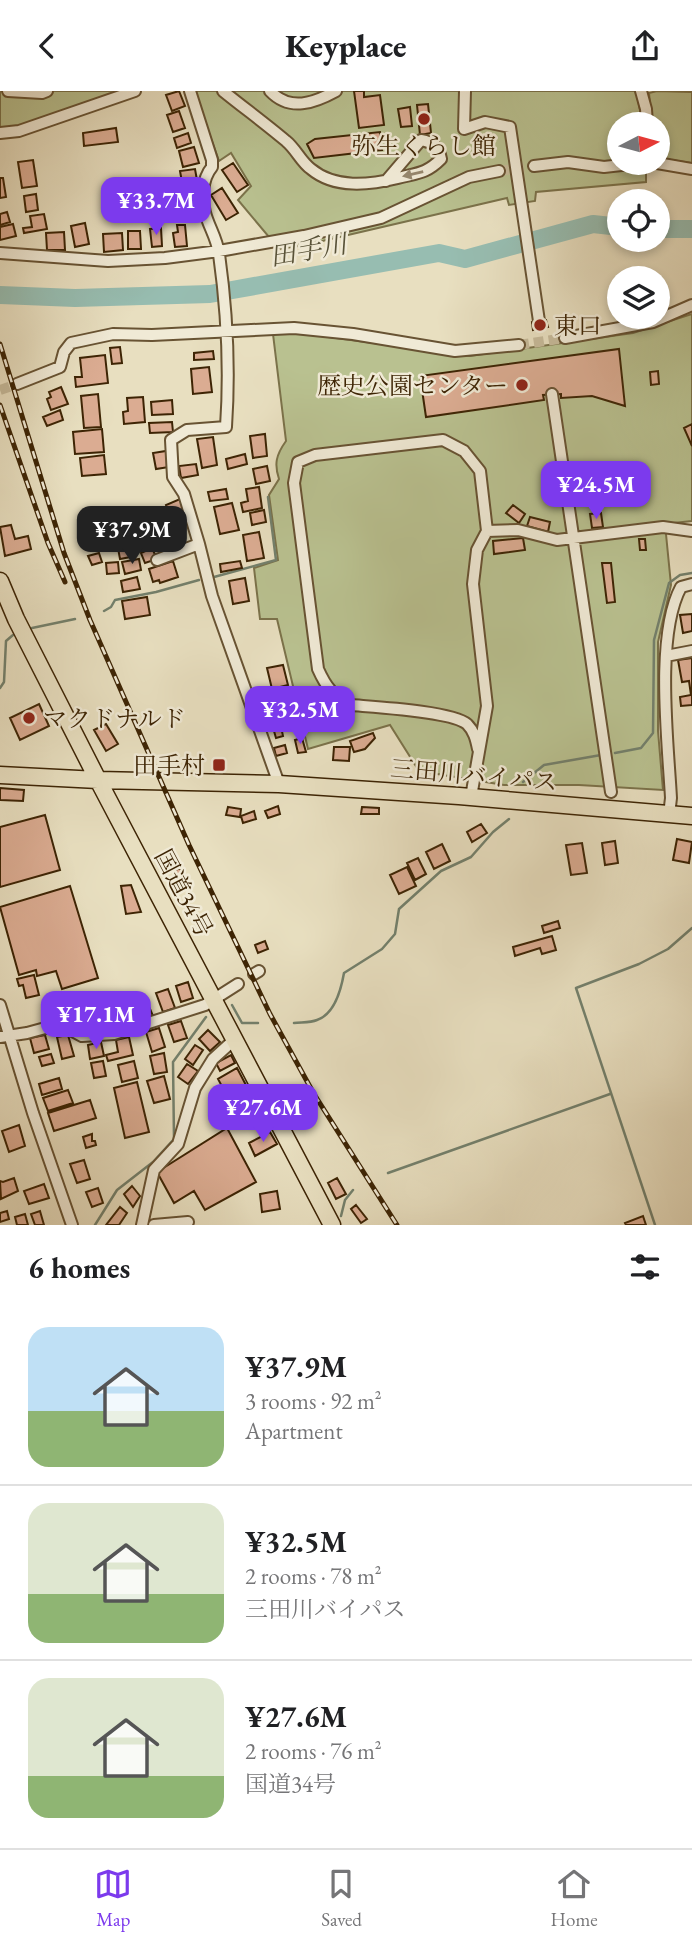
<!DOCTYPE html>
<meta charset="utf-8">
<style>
:root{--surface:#fff;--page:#f6f6f6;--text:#202124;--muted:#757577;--line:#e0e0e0;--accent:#7c3aed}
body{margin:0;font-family:"EB Garamond","Noto Serif JP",serif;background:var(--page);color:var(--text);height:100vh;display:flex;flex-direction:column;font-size:26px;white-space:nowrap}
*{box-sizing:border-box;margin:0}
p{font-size:23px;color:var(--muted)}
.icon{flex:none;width:38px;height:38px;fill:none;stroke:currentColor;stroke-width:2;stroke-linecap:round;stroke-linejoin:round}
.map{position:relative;height:1134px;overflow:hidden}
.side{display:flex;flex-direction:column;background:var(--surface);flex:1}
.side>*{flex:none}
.needle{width:46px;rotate:84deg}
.tools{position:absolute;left:607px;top:21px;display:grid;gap:14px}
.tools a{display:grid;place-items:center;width:63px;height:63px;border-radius:50%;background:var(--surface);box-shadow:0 4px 10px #0003;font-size:35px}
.price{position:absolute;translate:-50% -60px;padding:0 16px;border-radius:14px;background:var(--accent);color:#fff;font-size:23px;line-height:46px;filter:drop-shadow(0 2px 4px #0008)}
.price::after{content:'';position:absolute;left:50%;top:42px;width:21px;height:16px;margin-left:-10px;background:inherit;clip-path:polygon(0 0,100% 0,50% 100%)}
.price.current{background:#222;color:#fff}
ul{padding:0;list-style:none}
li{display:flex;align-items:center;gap:21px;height:175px;padding:0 28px}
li+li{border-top:2px solid var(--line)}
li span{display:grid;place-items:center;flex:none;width:196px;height:140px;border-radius:21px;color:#555}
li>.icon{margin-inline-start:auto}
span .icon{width:84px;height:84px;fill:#fffc;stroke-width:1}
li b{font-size:30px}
h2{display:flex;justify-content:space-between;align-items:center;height:84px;padding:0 28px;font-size:30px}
header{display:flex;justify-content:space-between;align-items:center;height:91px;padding:0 28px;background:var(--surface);font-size:32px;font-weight:800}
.dock{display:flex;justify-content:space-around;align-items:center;height:98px;border-top:2px solid var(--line);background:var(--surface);font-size:19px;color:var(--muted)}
.dock a{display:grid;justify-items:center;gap:4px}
.dock .current{color:var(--accent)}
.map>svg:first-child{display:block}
</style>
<header><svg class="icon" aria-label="back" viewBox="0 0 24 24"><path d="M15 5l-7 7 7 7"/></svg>Keyplace<svg class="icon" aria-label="share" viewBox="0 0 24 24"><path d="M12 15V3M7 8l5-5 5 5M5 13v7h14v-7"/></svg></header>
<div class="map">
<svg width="692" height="1134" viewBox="0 0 692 1134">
<rect width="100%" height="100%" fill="#e8dfc0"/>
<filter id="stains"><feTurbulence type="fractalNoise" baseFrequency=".00286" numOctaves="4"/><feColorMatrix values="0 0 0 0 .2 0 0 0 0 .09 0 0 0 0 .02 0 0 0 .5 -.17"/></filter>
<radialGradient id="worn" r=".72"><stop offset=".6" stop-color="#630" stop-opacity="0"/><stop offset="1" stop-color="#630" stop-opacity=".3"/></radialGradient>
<path fill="#b9c190" stroke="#7b724a" stroke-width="2" d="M 0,0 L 122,0 L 12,37 L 0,39 Z
M 194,0 L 636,0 L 643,33 L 620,33 L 620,72 L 646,72 L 646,91 L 536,101 L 535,110 L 509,114 L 507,107 L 305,154 L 279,158 L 238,109 L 251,95 L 231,62 L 219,70 Z
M 657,0 L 692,1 L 692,72 L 658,67 L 658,33 L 652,33 L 649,2 Z
M 692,223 L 692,430 L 665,433 L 671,494 L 658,551 L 658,640 L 663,699 L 579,694 L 504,694 L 419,680 L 390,634 L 308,658 L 277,528 L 260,528 L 254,477 L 278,469 L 269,404 L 279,388 C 274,373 276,364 286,350 L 273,243 L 306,243 L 470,265 L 633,242 Z"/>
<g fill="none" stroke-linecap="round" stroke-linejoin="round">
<path stroke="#73806c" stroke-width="2.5" d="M 214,486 L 276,469 L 268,406
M 104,520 L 111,516 L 115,509 L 156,501 L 199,489
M 32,537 L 75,528
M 0,597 L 4,591 L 6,550 L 13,544
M 615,662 L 641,657 L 653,642 L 654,549 L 669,492 L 680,484 L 692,482
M 523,691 L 544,674 L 601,664
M 232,914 L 242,932 L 258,932
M 294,932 C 301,931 310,932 317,929 C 335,923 341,899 344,882 L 382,858 L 395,843 L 399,818 L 441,780 L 471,766 L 493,741 L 509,728
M 388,1082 L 610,1003
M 341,1125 L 345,1109 L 353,1099
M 95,1134 L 117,1099 L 153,1071 L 174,1048 L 173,971 L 206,926
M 655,1134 L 576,897 L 639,873 L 668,858 L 692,837"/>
<path stroke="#97bdb1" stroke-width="18" d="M 658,138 L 692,138
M 0,204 L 75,207 L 210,203 L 439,162 L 465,168 L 593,133 L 620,136"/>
</g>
<path fill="#dbac92" stroke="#3d2404" stroke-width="2" d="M 179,0 L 185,15 L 172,20 L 166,4 Z
M 354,0 L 364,0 L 364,6 L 380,4 L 384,34 L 359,37 Z
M 428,13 L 431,42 L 420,44 L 417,14 Z
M 410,16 L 412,35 L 401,36 L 398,18 Z
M 179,20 L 185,37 L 173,41 L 167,24 Z
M 116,37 L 118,51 L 84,55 L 83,42 Z
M 380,41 L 382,59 L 314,67 L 307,53 L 315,48 Z
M 188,42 L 191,52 L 177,57 L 174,47 Z
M 194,56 L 199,72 L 183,76 L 179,60 Z
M 33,69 L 37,95 L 22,97 L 18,71 Z
M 233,72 L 248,94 L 237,101 L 222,79 Z
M 195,78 L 198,95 L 183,97 L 180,80 Z
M 0,87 L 3,87 L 6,106 L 0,107 Z
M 222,97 L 238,122 L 226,129 L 211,104 Z
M 36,103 L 38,119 L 26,121 L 24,105 Z
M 171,108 L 173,126 L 157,128 L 155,110 Z
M 7,121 L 10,131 L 0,134 L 0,123 Z
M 44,123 L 47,138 L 24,142 L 23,137 L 32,136 L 30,125 Z
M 85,132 L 89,153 L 75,156 L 71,135 Z
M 13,133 L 16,145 L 0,149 L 0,136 Z
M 177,134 L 185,134 L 187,155 L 175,156 L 173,142 L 178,141 Z
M 161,137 L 162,155 L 152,156 L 150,138 Z
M 128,140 L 140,140 L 141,158 L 128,158 Z
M 64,141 L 65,159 L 47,159 L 46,142 Z
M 122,142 L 123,159 L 104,161 L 103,143 Z
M 546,229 L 548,236 L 533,239 L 532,231 Z
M 120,256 L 122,272 L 112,273 L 110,257 Z
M 619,258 L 625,315 L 592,305 L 561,307 L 561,303 L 543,304 L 544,309 L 426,326 L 420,285 Z
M 213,260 L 214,268 L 194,269 L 194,262 Z
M 105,264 L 108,292 L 76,296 L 75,286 L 82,286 L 80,267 Z
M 209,276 L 212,301 L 193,303 L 191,278 Z
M 658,280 L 659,293 L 651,294 L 650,281 Z
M 61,296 L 68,313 L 51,319 L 47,308 L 51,306 L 49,301 Z
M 98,303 L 101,336 L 84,337 L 81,305 Z
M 143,306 L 145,331 L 124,333 L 123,321 L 128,320 L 127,307 Z
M 172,309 L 173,323 L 152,324 L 151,311 Z
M 60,319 L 63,329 L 47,335 L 43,326 Z
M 172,331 L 173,341 L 150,342 L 149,332 Z
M 692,333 L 692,355 L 684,337 Z
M 102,338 L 104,361 L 75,363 L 73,341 Z
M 265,343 L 267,365 L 253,367 L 250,345 Z
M 213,346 L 217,374 L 202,377 L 197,348 Z
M 166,360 L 169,376 L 156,378 L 153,362 Z
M 245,363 L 247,373 L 228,378 L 226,368 Z
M 104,364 L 106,383 L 82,385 L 80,367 Z
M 196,373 L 198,384 L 181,387 L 179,375 Z
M 267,375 L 270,390 L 256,393 L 253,378 Z
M 259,396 L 262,417 L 243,421 L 241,412 L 248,410 L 246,398 Z
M 226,398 L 228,408 L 210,410 L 208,401 Z
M 180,408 L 187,428 L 173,433 L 166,414 Z
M 232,412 L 239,439 L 220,443 L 214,416 Z
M 513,414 L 525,423 L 519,432 L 506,422 Z
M 264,419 L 266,431 L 252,434 L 250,422 Z
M 601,422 L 603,436 L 592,437 L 590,423 Z
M 164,423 L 175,452 L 160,457 L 154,440 L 160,438 L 155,426 Z
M 530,426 L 550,431 L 548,441 L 527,435 Z
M 11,434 L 15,448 L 28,445 L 31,458 L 5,465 L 0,436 Z
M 101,435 L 104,455 L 87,458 L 84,438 Z
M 259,441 L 264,467 L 247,470 L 243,444 Z
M 132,443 L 136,465 L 120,468 L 116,446 Z
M 523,447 L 525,459 L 494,463 L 493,450 Z
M 639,448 L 645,448 L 646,459 L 640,459 Z
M 152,457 L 157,468 L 145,472 L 141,462 Z
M 99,462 L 102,471 L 92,474 L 88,465 Z
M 139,468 L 141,479 L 125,483 L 122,471 Z
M 173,470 L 178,486 L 160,492 L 159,489 L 153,491 L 149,478 Z
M 240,470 L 242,477 L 221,481 L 220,473 Z
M 118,471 L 119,482 L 107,483 L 106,472 Z
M 602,472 L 611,472 L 615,511 L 607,512 Z
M 137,486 L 140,498 L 123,501 L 121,490 Z
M 245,487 L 249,510 L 233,513 L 229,490 Z
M 147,506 L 150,524 L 125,528 L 122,510 Z
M 692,523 L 692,540 L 683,542 L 680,524 Z
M 692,567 L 692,614 L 681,615 L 680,606 L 691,604 L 689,590 L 682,591 L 678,569 Z
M 283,574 L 288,594 L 272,598 L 267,577 Z
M 288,601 L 293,621 L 278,625 L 273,604 Z
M 39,613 L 49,635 L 20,649 L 10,627 Z
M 280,631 L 283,645 L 276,647 L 272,633 Z
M 106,633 L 118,653 L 106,660 L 94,639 Z
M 373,642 L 375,647 L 365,658 L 354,661 L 350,650 Z
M 302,647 L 306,661 L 298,662 L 295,649 Z
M 285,654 L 287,662 L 276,665 L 274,657 Z
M 334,656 L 350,656 L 349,670 L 333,669 Z
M 0,697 L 24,699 L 23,710 L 0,709 Z
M 278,715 L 280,723 L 268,727 L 265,720 Z
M 228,716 L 241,718 L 240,726 L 226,724 Z
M 362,716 L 379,717 L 379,723 L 361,723 Z
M 254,720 L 256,728 L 243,732 L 241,725 Z
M 45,724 L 60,779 L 0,796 L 0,736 Z
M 481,733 L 487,742 L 472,751 L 467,741 Z
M 677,748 L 692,751 L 689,772 L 673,769 Z
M 615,750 L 618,772 L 605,774 L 602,752 Z
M 582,752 L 587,782 L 571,784 L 566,754 Z
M 442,753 L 450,770 L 434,778 L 426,761 Z
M 418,767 L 426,783 L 415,789 L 407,772 Z
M 407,776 L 416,795 L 399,803 L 390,784 Z
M 180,777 L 187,793 L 180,796 L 173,780 Z
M 131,794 L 141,821 L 126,823 L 121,795 Z
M 70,795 L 98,887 L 62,898 L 56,880 L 37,885 L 36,879 L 19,884 L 0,816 Z
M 558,830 L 560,837 L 544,842 L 542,835 Z
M 552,845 L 556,859 L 542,863 L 540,857 L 515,865 L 513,856 Z
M 265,850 L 268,858 L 258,862 L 255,854 Z
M 34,884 L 39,904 L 26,907 L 23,894 L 19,895 L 17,888 Z
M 188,891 L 193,907 L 181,911 L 176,895 Z
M 168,898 L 175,917 L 163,921 L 156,902 Z
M 145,906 L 153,925 L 140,931 L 132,912 Z
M 103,907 L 105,914 L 86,918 L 85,910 Z
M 123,915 L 126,933 L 113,936 L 109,918 Z
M 97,920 L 100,935 L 88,938 L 86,922 Z
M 181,930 L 187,947 L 174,951 L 168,934 Z
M 159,937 L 165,956 L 152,961 L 146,941 Z
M 208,939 L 220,951 L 210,960 L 199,948 Z
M 45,944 L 49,958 L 34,962 L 30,947 Z
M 68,944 L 74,965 L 62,968 L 57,946 Z
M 129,946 L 133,964 L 108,970 L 106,964 L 118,961 L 116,949 Z
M 101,951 L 104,965 L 90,968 L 88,954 Z
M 195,954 L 203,959 L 193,974 L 185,968 Z
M 164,962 L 167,981 L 154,983 L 150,965 Z
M 51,963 L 54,972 L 42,975 L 39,966 Z
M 231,964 L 235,972 L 220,980 L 216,972 Z
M 103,970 L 106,985 L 94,987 L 91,972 Z
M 134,970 L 138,987 L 122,991 L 118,974 Z
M 187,973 L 198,980 L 188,993 L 178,986 Z
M 237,977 L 248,998 L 245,1010 L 233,1016 L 218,988 Z
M 164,985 L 170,1008 L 154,1012 L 147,990 Z
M 59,987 L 62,998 L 42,1004 L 39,993 Z
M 137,991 L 149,1041 L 125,1047 L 114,997 Z
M 68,999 L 73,1012 L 48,1020 L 43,1007 Z
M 90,1009 L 96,1027 L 54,1040 L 48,1022 Z
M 19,1034 L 25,1055 L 9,1061 L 2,1040 Z
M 227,1037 L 256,1091 L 205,1119 L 194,1100 L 174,1112 L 157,1081 Z
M 270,1041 L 277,1053 L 255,1065 L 249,1052 Z
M 92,1043 L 92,1050 L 95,1050 L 96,1054 L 86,1057 L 83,1046 Z
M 84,1069 L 90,1088 L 77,1092 L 70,1073 Z
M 14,1087 L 18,1100 L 1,1108 L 0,1090 L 3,1091 Z
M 337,1087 L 346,1103 L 336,1108 L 328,1092 Z
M 44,1093 L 49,1107 L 29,1113 L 24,1100 Z
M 132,1095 L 140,1105 L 133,1116 L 124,1103 Z
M 98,1097 L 103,1112 L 92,1116 L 86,1101 Z
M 277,1100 L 280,1118 L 262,1121 L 260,1103 Z
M 356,1114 L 367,1128 L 361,1132 L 351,1118 Z
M 120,1116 L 127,1122 L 119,1134 L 106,1134 Z
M 7,1120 L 9,1128 L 0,1131 L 0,1122 Z
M 40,1120 L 44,1134 L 35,1134 L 31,1123 Z
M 25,1123 L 28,1134 L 17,1134 L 15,1126 Z
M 643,1125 L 646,1134 L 626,1134 L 625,1132 Z"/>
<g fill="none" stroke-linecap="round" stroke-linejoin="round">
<path stroke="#c6ba9a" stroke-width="10" stroke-dasharray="10 5" stroke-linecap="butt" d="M 499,80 L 534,75
M 519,254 L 565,247
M 0,299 L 17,293"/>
<g stroke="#685333" stroke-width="14">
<path id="minor" d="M 8,0 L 42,2 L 47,0
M 190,0 L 212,69 L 212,76 C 206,83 204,90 203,100 C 201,128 216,140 219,163 C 227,220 230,278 226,336 L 187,339 L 171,349 L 173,386 L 184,403 L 199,453 L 212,505 L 279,693
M 223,0 C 244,17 266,33 286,50 C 296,58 301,71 311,78 C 335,98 369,94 398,87 C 417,82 426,83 441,68 C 439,57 433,51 421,49 L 386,90
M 270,0 C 290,21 314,12 336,0
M 465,0 L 464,38 L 485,31 L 510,36 L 539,230
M 641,0 L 646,18 L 647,33
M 0,42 L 19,40 L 135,0
M 657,72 L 692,78
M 534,75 L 568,71 L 604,76 L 639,72
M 0,162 L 108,170 L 165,167 L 219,160 L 304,145 L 381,127 L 469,86 L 499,80
M 565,247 L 653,231 L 692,214
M 17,293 L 60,276 L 64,261 L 71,252 L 113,243 L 152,244 L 294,237 L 353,243 L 455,260 L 519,254
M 552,303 L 611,701
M 487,440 L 518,439 L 557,449 L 663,436 L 692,440
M 157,469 L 199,453
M 666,565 L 692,560
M 471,706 L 487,615 L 473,493 L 477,459 L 487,440 L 480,380 L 464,360 L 443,349 L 315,364 L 298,371 L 294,392 L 318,578 C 326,596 333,605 351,614 C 374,616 452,620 467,633 C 474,640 476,648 478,658
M 669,724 L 671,707 C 668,651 655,544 681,496 L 692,493
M 254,883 L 259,880
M 0,914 L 33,1022 L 72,1134
M 0,946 L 27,942 L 60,933 L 82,945 L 114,943 L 205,914 L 238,893
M 142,1134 L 154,1079 L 178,1053 L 195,997 L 213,968 L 235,948
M 154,1134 L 188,1131"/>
</g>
<g stroke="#3d2404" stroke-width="19">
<path id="highway" d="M 0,490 L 16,528 L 98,689 L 332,1134
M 0,684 L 98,689 L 279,693 L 459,705 L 692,725"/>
</g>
<use href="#minor" stroke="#f0ead6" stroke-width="10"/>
<use href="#highway" stroke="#e8dfc0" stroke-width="16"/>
<g stroke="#3d2404" stroke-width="5">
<path id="rail" d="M 0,253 L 64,462 L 90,529 L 189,754 L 270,923 L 314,1003 L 397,1134
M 0,314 L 48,452 L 65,491"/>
</g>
<use href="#rail" stroke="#f0ead6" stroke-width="2.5" stroke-dasharray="8" stroke-linecap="butt"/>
</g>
<defs><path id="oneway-solid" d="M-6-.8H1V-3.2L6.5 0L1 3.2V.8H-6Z" transform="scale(1.75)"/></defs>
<use fill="#96876d" href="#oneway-solid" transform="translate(413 83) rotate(167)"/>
<g fill="#8f2418" stroke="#f0ead6" stroke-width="2.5">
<circle cx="424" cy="28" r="7"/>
<circle cx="540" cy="234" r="7"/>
<circle cx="522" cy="294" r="7"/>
<circle cx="29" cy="627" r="7"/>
<rect x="212" y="667" width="14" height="14" rx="3.5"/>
</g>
<g text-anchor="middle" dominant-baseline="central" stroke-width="5" stroke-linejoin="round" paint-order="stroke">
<g font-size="24" fill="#3d2404" stroke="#f0ead6" text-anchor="start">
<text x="424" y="54" text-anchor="middle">弥生くらし館</text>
<text x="554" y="234">東口</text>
<text x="508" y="294" text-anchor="end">歴史公園センター</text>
<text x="43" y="627">マクドナルド</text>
<text x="205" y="674" text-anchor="end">田手村</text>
</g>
<g font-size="24" fill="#3d2404" stroke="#f0ead6">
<text transform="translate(474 684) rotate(5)">三田川バイパス</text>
<text transform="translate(184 802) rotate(62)">国道34号</text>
</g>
<g font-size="26" font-style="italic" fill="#585238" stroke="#f0ead6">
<text transform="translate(308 159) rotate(-10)">田手川</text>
</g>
</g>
<rect width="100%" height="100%" filter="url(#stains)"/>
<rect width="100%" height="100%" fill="url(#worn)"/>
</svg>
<div class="tools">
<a><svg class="needle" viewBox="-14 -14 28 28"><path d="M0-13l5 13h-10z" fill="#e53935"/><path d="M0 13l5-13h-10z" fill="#757577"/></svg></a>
<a><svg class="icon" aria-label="locate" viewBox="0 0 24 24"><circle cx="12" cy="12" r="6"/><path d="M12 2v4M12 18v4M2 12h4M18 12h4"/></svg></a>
<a><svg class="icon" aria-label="layers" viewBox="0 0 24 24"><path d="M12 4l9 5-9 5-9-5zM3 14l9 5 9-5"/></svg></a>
</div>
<b class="price" style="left:156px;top:146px">¥33.7M</b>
<b class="price" style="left:596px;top:430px">¥24.5M</b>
<b class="price current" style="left:132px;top:475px">¥37.9M</b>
<b class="price" style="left:300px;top:655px">¥32.5M</b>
<b class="price" style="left:96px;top:960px">¥17.1M</b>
<b class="price" style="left:263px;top:1053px">¥27.6M</b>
</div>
<section class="side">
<h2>6 homes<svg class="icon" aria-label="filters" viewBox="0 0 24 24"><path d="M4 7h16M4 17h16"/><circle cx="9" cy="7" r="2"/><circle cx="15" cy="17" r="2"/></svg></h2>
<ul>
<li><span style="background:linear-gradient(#bfe0f5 60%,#8fb573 0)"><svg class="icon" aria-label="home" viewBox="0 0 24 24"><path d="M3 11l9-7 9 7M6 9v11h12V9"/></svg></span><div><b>¥37.9M</b><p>3 rooms · 92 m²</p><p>Apartment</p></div></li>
<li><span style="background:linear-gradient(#dfe7d0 65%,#8fb573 0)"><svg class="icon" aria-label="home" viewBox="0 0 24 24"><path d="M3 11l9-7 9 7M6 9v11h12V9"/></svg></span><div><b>¥32.5M</b><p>2 rooms · 78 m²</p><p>三田川バイパス</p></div></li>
<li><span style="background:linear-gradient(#dfe7d0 70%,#8fb573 0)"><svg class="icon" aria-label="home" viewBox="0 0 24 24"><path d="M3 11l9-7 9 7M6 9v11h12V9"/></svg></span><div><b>¥27.6M</b><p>2 rooms · 76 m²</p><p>国道34号</p></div></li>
</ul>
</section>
<nav class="dock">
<a class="current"><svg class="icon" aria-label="map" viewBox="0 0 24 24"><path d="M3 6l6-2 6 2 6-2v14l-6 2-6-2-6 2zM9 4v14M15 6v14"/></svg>Map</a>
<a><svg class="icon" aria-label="saved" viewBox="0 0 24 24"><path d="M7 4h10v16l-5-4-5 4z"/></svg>Saved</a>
<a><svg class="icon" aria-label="home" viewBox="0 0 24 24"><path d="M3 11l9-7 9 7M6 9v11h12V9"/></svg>Home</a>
</nav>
